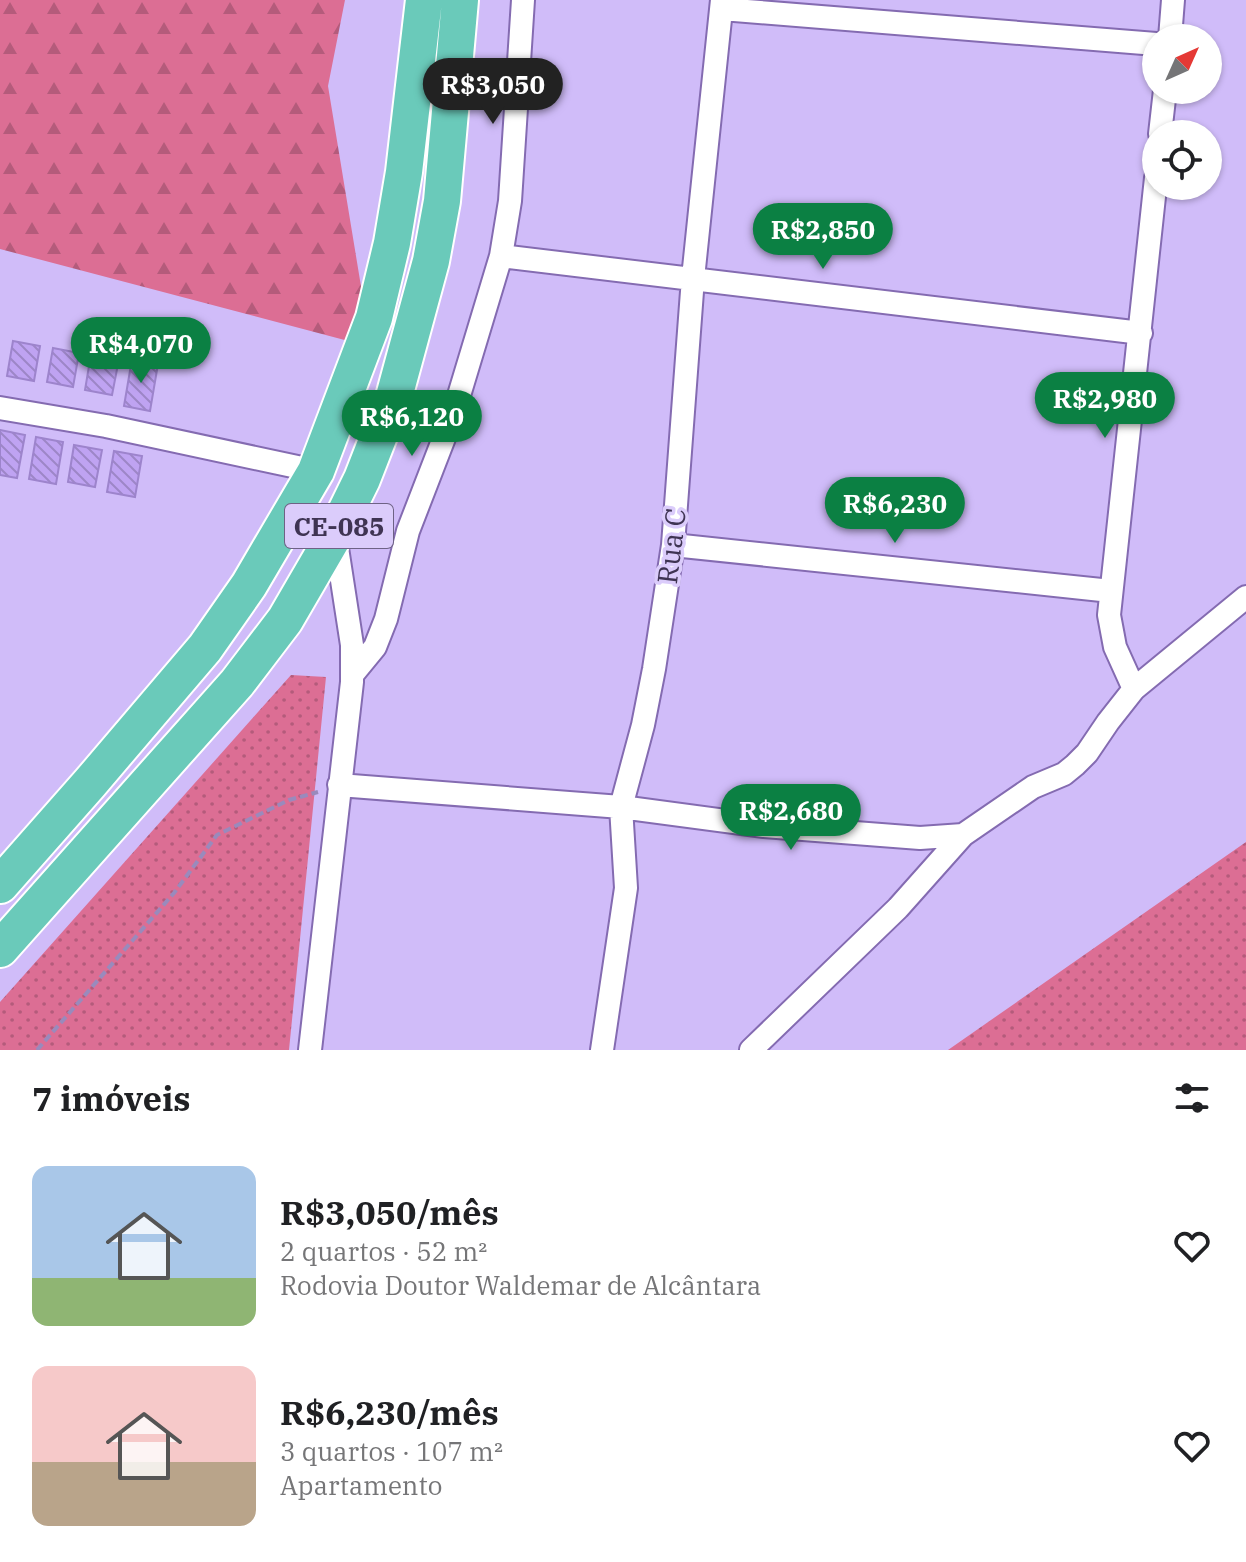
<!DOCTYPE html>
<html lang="pt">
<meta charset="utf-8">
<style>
:root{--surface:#fff;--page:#f2f2f2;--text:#202124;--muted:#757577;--accent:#0b8043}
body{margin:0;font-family:"IBM Plex Serif",serif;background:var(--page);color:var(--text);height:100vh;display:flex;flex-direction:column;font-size:30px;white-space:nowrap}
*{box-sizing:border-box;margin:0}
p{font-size:26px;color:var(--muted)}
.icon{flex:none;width:44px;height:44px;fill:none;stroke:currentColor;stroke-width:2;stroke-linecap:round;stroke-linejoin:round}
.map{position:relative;height:1050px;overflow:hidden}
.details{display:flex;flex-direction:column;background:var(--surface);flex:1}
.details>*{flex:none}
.needle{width:52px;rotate:45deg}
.buttons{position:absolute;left:1142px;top:24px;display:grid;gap:16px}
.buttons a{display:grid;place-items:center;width:80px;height:80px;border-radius:50%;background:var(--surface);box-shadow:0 2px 6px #0004;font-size:40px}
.price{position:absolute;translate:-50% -68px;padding:0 18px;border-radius:28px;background:var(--accent);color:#fff;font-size:26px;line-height:52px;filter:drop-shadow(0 2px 4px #0008)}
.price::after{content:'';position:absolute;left:50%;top:48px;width:24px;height:18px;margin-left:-12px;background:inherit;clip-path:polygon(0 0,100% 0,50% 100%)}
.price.current{background:#222;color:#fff}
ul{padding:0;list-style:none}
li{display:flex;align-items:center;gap:24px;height:200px;padding:0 32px}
li span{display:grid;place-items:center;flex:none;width:224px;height:160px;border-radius:16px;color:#555}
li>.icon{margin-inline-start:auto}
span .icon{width:96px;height:96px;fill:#fffc;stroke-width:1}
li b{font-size:34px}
h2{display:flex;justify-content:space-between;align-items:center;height:96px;padding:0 32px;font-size:34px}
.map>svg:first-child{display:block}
</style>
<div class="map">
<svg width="1246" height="1050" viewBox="0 0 1246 1050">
<defs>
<pattern id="grass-dots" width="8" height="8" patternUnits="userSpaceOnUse" patternTransform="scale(2)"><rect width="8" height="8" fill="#dc6e94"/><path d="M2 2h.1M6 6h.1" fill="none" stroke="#b45b7b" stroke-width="1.8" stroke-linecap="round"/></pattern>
<pattern id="forest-firs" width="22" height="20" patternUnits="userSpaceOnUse" patternTransform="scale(2)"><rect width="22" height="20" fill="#dc6e94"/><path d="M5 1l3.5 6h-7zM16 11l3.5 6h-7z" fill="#b45b7b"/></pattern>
<pattern id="building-back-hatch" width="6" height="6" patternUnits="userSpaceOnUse" patternTransform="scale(2)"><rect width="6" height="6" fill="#bfa3f2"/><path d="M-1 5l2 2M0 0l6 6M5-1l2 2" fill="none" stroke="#9d86c7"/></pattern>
</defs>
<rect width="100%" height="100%" fill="#d0bcf9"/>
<path fill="url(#grass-dots)" d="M 291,675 L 326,677 L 289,1050 L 0,1050 L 0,1002 Z
M 1246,842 L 1246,1050 L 948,1050 Z"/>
<path fill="url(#forest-firs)" d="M 0,0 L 345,0 L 328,86 L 371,347 L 0,249 Z"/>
<path fill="url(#building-back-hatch)" stroke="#9d84cc" stroke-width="2" d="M 13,341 L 40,346 L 34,381 L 7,376 Z
M 53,348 L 79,353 L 73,387 L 47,382 Z
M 91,354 L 119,359 L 112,395 L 85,390 Z
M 132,359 L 158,364 L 150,411 L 124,406 Z
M 0,430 L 25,435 L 17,478 L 0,475 Z
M 36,437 L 63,442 L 56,484 L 29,479 Z
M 74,445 L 102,450 L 95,487 L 68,482 Z
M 114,451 L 142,456 L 135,497 L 107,492 Z"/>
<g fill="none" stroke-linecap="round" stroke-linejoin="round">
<g stroke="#846bb1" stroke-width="26">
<path id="minor" d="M 722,9 L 1156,44
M 1170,38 L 1173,0
M 1160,134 L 1165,90
M 501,256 L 1141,333
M 0,408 L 106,426 L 316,471
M 673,545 L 1111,591
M 352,675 L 375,647 L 386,619 L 408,531 L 454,412 L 501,256 L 510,201 L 523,0
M 1134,689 L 1115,647 L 1109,615 L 1156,178
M 339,785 L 621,807 L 764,826 L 920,838 L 963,835
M 310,1050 L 352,682 L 352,645 L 335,535
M 602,1050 L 626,888 L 621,807 L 643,725 L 654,669 L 673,545 L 693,278 L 722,0
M 751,1050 L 898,908 L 963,835 L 1033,787 L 1064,774 L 1075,765 L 1087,753 L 1108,722 L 1134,689 L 1246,597"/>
</g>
<g stroke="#fff" stroke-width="40">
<path id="trunk" d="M 0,885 L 90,783 L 205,648 L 249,585 L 316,471 L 374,318 L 392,243 L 404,172 L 424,0
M 0,949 L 237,683 L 285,620 L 335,534 L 362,479 L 394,397 L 431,261 L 442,201 L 460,0"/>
</g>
<path stroke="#9a8abc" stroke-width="4" stroke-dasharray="8 4" stroke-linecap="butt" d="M 37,1050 L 174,893 L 217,835 L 289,800 L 318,792"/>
<use href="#minor" stroke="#fff" stroke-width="22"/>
<use href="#trunk" stroke="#6acaba" stroke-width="36"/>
</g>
<g text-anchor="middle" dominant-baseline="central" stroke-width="7" stroke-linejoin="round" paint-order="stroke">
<rect fill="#dbccfb" stroke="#6e6285" stroke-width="2" x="285" y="504" width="108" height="44" rx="6"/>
<g font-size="26" font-weight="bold" fill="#3f3453">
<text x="339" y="526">CE-085</text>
</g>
<g font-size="28" fill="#3f3453" stroke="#dbccfb">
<text transform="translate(671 546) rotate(-83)">Rua C</text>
</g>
</g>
</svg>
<div class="buttons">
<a><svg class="needle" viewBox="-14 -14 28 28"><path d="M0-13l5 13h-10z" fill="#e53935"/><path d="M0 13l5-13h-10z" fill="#757577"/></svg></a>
<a><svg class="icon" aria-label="locate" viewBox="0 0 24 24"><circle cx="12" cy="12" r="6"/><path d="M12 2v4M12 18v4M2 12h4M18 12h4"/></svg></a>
</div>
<b class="price current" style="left:493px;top:126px">R$3,050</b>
<b class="price" style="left:823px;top:271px">R$2,850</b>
<b class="price" style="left:141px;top:385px">R$4,070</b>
<b class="price" style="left:1105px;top:440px">R$2,980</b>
<b class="price" style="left:412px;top:458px">R$6,120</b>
<b class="price" style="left:895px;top:545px">R$6,230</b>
<b class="price" style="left:791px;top:852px">R$2,680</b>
</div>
<section class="details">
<h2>7 imóveis<svg class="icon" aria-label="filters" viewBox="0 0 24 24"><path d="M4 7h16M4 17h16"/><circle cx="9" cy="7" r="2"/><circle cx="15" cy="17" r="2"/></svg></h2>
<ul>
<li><span style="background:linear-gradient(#a9c7e8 70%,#8fb573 0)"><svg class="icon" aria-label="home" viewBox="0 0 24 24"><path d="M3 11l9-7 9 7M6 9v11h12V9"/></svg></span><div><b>R$3,050/mês</b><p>2 quartos · 52 m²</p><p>Rodovia Doutor Waldemar de Alcântara</p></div><svg class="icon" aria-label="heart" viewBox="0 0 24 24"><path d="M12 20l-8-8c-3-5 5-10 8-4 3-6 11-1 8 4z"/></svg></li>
<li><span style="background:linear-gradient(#f6c9c9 60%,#b9a48a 0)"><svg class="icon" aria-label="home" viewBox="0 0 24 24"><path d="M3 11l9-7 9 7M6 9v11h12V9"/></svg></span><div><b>R$6,230/mês</b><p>3 quartos · 107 m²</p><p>Apartamento</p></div><svg class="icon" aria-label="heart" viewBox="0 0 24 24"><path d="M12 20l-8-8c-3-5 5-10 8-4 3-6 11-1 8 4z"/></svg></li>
</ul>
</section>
